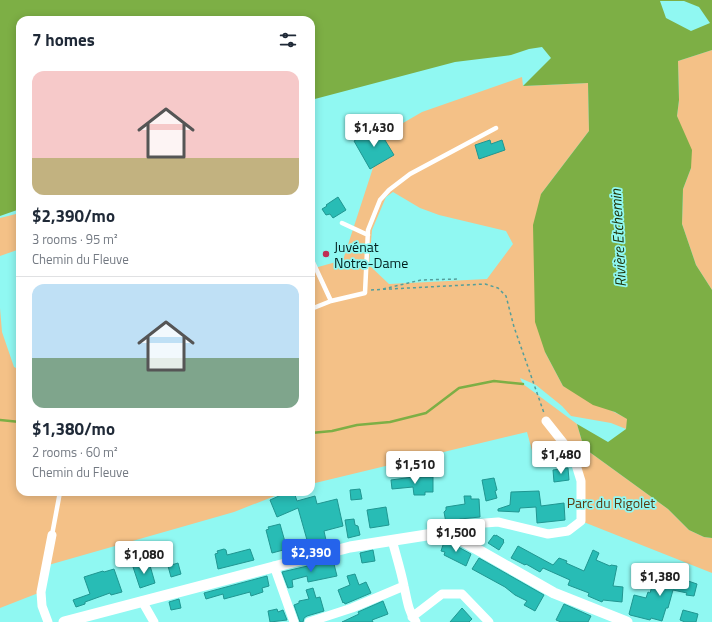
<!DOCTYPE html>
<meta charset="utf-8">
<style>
:root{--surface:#fff;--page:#f6f6f7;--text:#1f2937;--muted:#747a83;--line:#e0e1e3;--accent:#2563eb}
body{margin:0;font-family:"Titillium Web",sans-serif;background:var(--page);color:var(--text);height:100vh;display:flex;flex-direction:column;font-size:15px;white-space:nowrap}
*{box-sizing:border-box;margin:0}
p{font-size:13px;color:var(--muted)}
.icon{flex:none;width:22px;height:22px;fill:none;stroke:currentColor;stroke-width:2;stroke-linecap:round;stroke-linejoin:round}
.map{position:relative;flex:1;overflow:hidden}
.side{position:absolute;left:16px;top:16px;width:299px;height:480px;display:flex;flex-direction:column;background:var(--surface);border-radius:12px;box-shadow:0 2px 10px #0003}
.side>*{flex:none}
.price{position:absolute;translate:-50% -34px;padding:0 9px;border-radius:4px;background:#fff;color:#222;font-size:13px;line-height:26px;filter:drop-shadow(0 1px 2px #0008)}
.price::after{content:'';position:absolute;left:50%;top:24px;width:12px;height:9px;margin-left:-6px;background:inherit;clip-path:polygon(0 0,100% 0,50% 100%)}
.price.on{background:var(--accent);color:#fff}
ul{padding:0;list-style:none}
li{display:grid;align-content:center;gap:8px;height:212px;padding:0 16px}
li+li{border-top:1px solid var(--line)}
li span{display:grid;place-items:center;height:124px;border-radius:12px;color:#555}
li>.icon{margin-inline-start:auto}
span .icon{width:72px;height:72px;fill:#fffc;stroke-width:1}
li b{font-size:17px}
h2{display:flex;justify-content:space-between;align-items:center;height:48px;padding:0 16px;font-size:17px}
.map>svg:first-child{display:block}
</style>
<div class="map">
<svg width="712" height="622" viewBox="0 0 712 622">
<rect width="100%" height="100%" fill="#90f8f2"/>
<path fill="#f4c187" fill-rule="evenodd" d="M 712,50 L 712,290 L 696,265 L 682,224 L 683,189 L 691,168 L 677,116 L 679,100 L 678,61 Z
M 522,77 L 523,86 L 588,83 L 589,131 L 541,194 L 545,352 L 563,386 L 628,419 L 626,429 L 611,423 L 571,416 L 562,406 L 536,385 L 520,378 L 523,384 L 577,424 L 584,448 L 668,509 L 689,530 L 704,537 L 712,538 L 712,573 L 581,521 L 581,481 L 573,455 L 534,458 L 527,432 L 311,484 L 311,269 L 343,260 L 384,134 L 422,112 ZM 393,192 L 420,208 L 439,215 L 506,231 L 513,244 L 487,279 L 389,284 L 369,265 L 372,230 L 386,197 Z
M 20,213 L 20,249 L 0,256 L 0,218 Z
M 0,308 L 2,332 L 14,367 L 20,370 L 20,492 L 285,492 L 234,512 L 45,566 L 41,592 L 0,608 Z"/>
<path fill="#7daf45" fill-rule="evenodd" d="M 0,0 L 712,0 L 712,50 L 678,61 L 679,100 L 677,116 L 692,150 L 691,168 L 683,189 L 682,224 L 696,265 L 712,290 L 712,538 L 704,537 L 689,530 L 668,509 L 584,448 L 577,424 L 608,442 L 626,429 L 627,419 L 615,412 L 593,405 L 563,386 L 545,352 L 535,322 L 533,225 L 541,194 L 589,131 L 588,83 L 523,86 L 551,58 L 542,47 L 529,49 L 511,55 L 455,62 L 311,100 L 311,20 L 20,20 L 20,209 L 0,216 ZM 660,1 L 684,1 L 699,7 L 710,23 L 691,31 L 666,18 Z"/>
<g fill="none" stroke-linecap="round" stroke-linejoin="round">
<path stroke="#7daf45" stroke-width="2.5" d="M 0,420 L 20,422
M 311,433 L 332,431 L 357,425 L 390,422 L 426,413 L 459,388 L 494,381 L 523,384"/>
</g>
<path fill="#28bcb5" stroke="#209691" d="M 377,127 L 394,155 L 370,169 L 354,141 Z
M 490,140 L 491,144 L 502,140 L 505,150 L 479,159 L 475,145 Z
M 338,197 L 346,210 L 333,218 L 330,214 L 326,215 L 322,209 L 327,206 L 326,205 Z
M 568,468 L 569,480 L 554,482 L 553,470 Z
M 413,477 L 433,477 L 433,492 L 425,492 L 425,495 L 414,495 L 413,487 L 392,489 L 391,480 Z
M 494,478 L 497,490 L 495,491 L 497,498 L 486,501 L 482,480 Z
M 360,489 L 362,499 L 351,500 L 350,490 Z
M 539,491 L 541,506 L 564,503 L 565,520 L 537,523 L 536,507 L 520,508 L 519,512 L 498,511 L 498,509 L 510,505 L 511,492 Z
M 288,492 L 294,492 L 297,501 L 315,496 L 317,504 L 337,499 L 343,526 L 324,531 L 327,545 L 309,547 L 298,508 L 277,517 L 270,500 Z
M 464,496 L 471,496 L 471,499 L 479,499 L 480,517 L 460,519 L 455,522 L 446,523 L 444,512 L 446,510 L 446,507 L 465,504 Z
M 386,507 L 389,525 L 370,528 L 367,510 Z
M 354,519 L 355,525 L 358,526 L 360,535 L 348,538 L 345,520 Z
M 280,524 L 287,549 L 272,553 L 266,530 L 269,529 L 268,527 Z
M 481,529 L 477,540 L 465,534 L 467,530 Z
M 494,535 L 496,536 L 496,535 L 504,540 L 503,541 L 504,542 L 499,550 L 488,543 Z
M 444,542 L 451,543 L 471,554 L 466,566 L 444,555 L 445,552 L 441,551 Z
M 518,546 L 553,565 L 559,558 L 567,561 L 566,563 L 584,571 L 593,550 L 599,553 L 596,560 L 610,566 L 611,565 L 617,566 L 613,586 L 623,587 L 622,602 L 603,600 L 602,602 L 588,596 L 589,593 L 568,585 L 570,580 L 543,568 L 540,572 L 526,564 L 525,565 L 511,558 Z
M 224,549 L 226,550 L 227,555 L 250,549 L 254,560 L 218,569 L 215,554 L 218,553 L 217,551 Z
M 373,550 L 375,561 L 362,563 L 360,553 Z
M 479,558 L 544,595 L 535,611 L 524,605 L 527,601 L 515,595 L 505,587 L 472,569 Z
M 333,560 L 337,576 L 308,582 L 307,576 L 292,580 L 293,587 L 288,588 L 282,572 Z
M 149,562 L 155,583 L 140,588 L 133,567 Z
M 178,563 L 181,574 L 171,577 L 168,566 Z
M 114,569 L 122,592 L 111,595 L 110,593 L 85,602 L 85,604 L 76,607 L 73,600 L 90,594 L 84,577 L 103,571 L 104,572 Z
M 656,573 L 664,575 L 665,573 L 697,584 L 694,596 L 686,595 L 687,593 L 673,590 L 668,608 L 666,608 L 662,621 L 651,618 L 650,620 L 630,615 L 629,614 L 634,595 L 646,598 L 648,592 L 650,593 Z
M 355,574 L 359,585 L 366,582 L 371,593 L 345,604 L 344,602 L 343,603 L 338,590 L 350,585 L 347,576 Z
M 267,576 L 269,586 L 262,588 L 263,592 L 251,596 L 250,592 L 224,599 L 223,594 L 206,599 L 204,593 Z
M 313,588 L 316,598 L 320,597 L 324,611 L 307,616 L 304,618 L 303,622 L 300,622 L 294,605 L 299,603 L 299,601 L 309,599 L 306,590 Z
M 179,599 L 181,608 L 171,610 L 169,602 Z
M 383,601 L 388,614 L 372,620 L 373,622 L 342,622 L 359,614 L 358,612 Z
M 564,604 L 591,616 L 588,622 L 561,622 L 556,620 Z
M 462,608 L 472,619 L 469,622 L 450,622 Z
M 277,609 L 278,612 L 283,610 L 287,620 L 270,622 L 268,611 Z
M 683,610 L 698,614 L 696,622 L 685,622 L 680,620 Z"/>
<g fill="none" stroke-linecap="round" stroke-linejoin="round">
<path stroke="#549e9a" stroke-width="1.5" stroke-dasharray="3 3" stroke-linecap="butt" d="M 383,289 L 421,280 L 459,279
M 371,290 L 485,284 L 498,288 L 506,296 L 514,327 L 544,413"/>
<path stroke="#fff" stroke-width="4.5" d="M 342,223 L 368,235
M 311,258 L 331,301
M 311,309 L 331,301 L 365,293 L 368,230 L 380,200 L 389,190 L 410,174 L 496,128
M 52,535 L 60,492"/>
<path stroke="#fff" stroke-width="9" d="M 452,535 L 460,525 L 498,522 L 548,534 L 568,531 L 581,521 L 581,481 L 573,455 L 546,421
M 392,540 C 396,555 401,571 404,586 C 407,599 408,611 416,622
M 274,566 L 294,622
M 142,601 L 154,622
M 412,617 L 442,594 L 462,594 L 489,622
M 48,622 L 42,606 L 41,592 L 52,535
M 309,622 L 352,608 L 404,586"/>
<path stroke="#fff" stroke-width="11" d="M 64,622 L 350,547 L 433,534 L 452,535 L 554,593 L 627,622"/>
</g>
<circle fill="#bf2f55" stroke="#90f8f2" stroke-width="1.5" cx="326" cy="254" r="4"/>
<g text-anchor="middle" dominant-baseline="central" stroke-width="3.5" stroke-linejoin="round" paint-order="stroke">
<g font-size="14" fill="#001e1d" stroke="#90f8f2" text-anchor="start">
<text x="334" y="246">Juvénat<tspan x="334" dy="16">Notre-Dame</tspan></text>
</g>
<g font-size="14" fill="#593a11" stroke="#90f8f2">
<text x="611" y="502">Parc du Rigolet</text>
</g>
<g font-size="15" font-style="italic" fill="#203308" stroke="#90f8f2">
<text transform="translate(618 238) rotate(-93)">Rivière Etchemin</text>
</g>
</g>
</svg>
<b class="price" style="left:374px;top:148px">$1,430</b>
<b class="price" style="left:561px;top:475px">$1,480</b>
<b class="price" style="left:415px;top:485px">$1,510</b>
<b class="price" style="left:456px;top:553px">$1,500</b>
<b class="price on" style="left:311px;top:573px">$2,390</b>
<b class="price" style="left:144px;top:575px">$1,080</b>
<b class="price" style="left:660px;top:597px">$1,380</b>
<section class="side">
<h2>7 homes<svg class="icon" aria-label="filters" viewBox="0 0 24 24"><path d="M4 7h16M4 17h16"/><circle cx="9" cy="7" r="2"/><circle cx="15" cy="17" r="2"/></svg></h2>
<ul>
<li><span style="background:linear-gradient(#f6c9c9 70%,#c2b280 0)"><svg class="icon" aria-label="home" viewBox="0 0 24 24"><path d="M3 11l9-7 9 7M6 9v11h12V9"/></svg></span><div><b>$2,390/mo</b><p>3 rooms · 95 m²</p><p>Chemin du Fleuve</p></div></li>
<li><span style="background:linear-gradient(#bfe0f5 60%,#7fa58c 0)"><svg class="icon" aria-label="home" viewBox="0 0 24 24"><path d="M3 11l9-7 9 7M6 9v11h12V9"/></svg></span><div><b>$1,380/mo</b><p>2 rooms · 60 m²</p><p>Chemin du Fleuve</p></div></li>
</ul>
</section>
</div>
